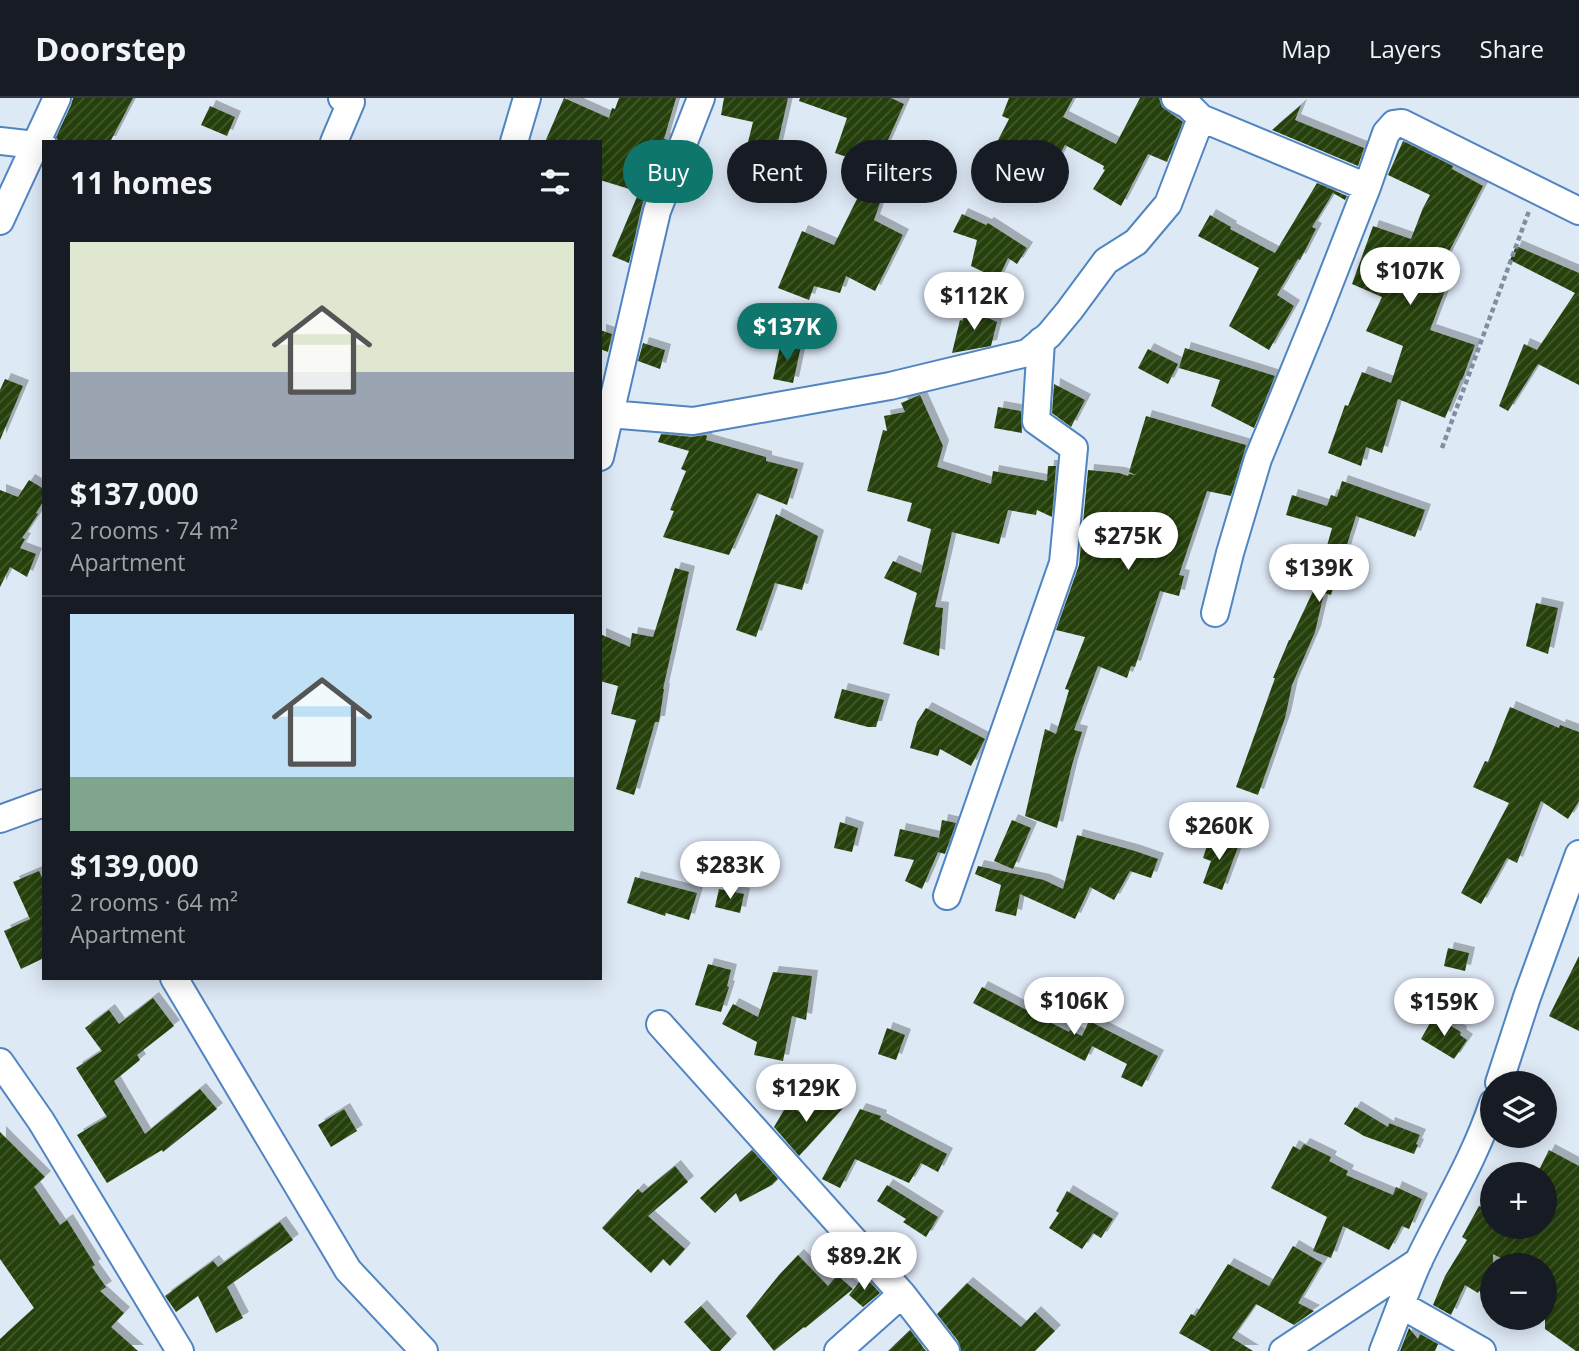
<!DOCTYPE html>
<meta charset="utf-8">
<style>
:root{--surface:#171b24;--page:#20242c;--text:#f1f3f6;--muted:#9ea1a6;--line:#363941;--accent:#0f766e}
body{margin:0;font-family:"Open Sans",sans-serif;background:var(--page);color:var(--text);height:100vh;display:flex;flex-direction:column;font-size:26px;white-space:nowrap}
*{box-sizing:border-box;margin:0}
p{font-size:23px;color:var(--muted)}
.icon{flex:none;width:38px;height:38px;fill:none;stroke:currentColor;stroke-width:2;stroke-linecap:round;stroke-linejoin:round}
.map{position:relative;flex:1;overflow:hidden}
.drawer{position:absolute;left:42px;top:42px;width:560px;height:840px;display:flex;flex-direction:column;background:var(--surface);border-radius:0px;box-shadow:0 4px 18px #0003}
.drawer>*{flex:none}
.banner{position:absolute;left:623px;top:42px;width:665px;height:63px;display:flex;gap:14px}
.fabs{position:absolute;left:1480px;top:973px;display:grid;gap:14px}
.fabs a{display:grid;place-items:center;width:77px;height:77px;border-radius:50%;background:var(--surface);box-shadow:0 4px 18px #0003;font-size:35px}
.price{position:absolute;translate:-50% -60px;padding:0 16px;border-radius:24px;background:#fff;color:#222;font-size:23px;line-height:46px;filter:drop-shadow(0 2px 4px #0008)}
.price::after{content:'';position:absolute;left:50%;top:42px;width:21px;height:16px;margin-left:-10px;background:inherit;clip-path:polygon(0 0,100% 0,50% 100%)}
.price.active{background:var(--accent);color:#fff}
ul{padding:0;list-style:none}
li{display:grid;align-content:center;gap:14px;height:371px;padding:0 28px}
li+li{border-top:2px solid var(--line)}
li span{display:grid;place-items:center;height:217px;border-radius:0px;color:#555}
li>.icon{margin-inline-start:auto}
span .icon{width:126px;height:126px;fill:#fffc;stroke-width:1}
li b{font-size:30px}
h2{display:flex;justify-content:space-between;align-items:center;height:84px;padding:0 28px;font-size:30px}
.chip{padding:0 24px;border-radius:32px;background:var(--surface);box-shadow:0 4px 18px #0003;font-size:24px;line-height:63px}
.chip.active{background:var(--accent);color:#fff}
header{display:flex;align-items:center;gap:42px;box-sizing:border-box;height:98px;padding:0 35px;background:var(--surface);border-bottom:2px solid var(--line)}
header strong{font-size:33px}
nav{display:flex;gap:38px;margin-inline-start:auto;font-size:24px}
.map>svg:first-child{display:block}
</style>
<header>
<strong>Doorstep</strong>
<nav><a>Map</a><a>Layers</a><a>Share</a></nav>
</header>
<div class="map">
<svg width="1579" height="1253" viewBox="0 0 1579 1253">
<defs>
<pattern id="building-hatch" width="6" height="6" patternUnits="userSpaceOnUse" patternTransform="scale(1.75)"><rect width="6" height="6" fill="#254109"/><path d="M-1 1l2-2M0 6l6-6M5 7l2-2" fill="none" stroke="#425a2e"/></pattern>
<filter id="shadow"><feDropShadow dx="6" dy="-6" stdDeviation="0" flood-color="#0004"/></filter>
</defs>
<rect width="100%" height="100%" fill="#dee9f6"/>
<path fill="url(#building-hatch)" filter="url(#shadow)" d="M 73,0 L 133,0 L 110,44 L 59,44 L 56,39 L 71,7 Z
M 564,0 L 609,20 L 612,10 L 615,11 L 619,0 L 676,0 L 664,41 L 668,42 L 642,107 L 629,165 L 612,158 L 639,94 L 600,82 L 600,44 L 545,44 Z
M 724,0 L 788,0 L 774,62 L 747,48 L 753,24 L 721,17 Z
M 800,0 L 891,0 L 904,6 L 876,69 L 835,55 L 847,20 L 799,3 Z
M 1009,0 L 1073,0 L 1063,19 L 1116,46 L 1140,0 L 1159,0 L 1162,9 L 1183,24 L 1167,64 L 1148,56 L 1121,108 L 1093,91 L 1105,72 L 1103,71 L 1104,68 L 1065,47 L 1051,74 L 997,44 L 1009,21 L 1002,18 Z
M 1301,7 L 1295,22 L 1364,50 L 1358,68 L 1272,32 Z
M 210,8 L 235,19 L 227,38 L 201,27 Z
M 1403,43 L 1453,68 L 1452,71 L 1483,88 L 1441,169 L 1452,174 L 1430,232 L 1475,247 L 1462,282 L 1461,282 L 1445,320 L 1398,301 L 1382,355 L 1366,349 L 1361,368 L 1328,355 L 1345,307 L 1348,308 L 1362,274 L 1391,285 L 1403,248 L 1366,233 L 1382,199 L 1352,186 L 1373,128 L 1411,141 L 1423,110 L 1430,97 L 1388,77 Z
M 871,73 L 889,79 L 874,122 L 903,137 L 875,193 L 846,178 L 840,195 L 814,188 L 809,202 L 778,190 L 802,133 L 834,147 Z
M 1317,85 L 1347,98 L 1345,102 L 1333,95 L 1312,129 L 1316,131 L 1300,162 L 1298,161 L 1277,197 L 1294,208 L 1269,252 L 1229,228 L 1259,170 L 1198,138 L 1210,117 L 1231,129 L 1230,131 L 1275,155 Z
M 962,116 L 986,127 L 988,125 L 1027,150 L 1017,166 L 1008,160 L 998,181 L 971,168 L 977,142 L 953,134 Z
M 1516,148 L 1579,175 L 1579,287 L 1538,266 L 1508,313 L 1499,308 L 1524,246 L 1537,252 L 1575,195 L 1510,162 Z
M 968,211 L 997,224 L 991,248 L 952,255 L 960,222 L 962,223 Z
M 600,232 L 612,236 L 608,254 L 600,251 Z
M 781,244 L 801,248 L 793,285 L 773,281 Z
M 643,245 L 665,252 L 660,271 L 638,263 Z
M 1185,250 L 1275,278 L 1254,330 L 1211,308 L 1220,282 L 1179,270 Z
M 1148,251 L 1178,266 L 1168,286 L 1138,270 Z
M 5,281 L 23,288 L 0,342 L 0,292 Z
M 1054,286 L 1085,302 L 1071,329 L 1052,315 Z
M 920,297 L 943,348 L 937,369 L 991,386 L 993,373 L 1047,383 L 1048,368 L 1056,368 L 1052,419 L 1037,412 L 1036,417 L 1008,412 L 999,446 L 952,434 L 935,509 L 943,510 L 939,558 L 903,546 L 917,495 L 884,480 L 893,463 L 921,475 L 931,431 L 907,423 L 912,405 L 867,393 L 883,332 L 887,333 L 884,318 L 905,314 L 901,305 Z
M 998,309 L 1021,313 L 1022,335 L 994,330 Z
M 1146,318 L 1246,347 L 1245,351 L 1231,398 L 1207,393 L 1179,477 L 1184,478 L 1179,498 L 1160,493 L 1135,569 L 1131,568 L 1127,580 L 1098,568 L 1074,632 L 1082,634 L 1072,667 L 1057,730 L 1025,718 L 1045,631 L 1056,636 L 1069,592 L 1065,591 L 1085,539 L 1056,532 L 1079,467 L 1088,372 L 1119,375 L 1128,378 L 1129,376 L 1136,377 L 1129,374 Z
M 661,336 L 692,339 L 705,337 L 707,338 L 706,342 L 766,359 L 766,363 L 798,371 L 787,407 L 757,395 L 729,457 L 663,439 L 674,413 L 670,412 L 686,373 L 681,371 L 689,353 L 658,344 Z
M 29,382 L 44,391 L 44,402 L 36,415 L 38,416 L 22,440 L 25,441 L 20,450 L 36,456 L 27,479 L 10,469 L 0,489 L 0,392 L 18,399 Z
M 1342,383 L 1425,412 L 1415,439 L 1356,418 L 1331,497 L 1324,495 L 1315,534 L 1292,587 L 1285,620 L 1258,697 L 1236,689 L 1275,580 L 1273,580 L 1289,542 L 1290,542 L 1316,487 L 1332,430 L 1286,417 L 1292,397 L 1327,408 L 1331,397 L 1337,399 Z
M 776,416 L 818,438 L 802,492 L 775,485 L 756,539 L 736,532 Z
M 675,470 L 689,474 L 663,591 L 664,591 L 659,624 L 655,624 L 634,697 L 616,691 L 636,622 L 611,616 L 618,588 L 600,583 L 600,536 L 630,549 L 632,535 L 653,539 Z
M 1536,505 L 1558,510 L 1548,556 L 1526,548 Z
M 842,591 L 884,602 L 876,629 L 868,629 L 834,620 Z
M 1510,609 L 1559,630 L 1560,627 L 1579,634 L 1579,703 L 1568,721 L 1541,703 L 1517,765 L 1507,760 L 1481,806 L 1461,795 L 1509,705 L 1473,689 L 1485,663 L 1488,664 Z
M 926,610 L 985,641 L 971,668 L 940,651 L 938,658 L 910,650 L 917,624 Z
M 942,722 L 956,725 L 945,756 L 938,754 L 922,791 L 905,783 L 914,762 L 894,758 L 900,731 L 939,740 Z
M 1012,722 L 1031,730 L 1013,771 L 994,763 Z
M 840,724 L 858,730 L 852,754 L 834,750 Z
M 1077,737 L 1135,753 L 1158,761 L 1151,780 L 1130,773 L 1114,802 L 1090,789 L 1075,821 L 1020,796 L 1016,818 L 995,813 L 1001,787 L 975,776 L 978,768 L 1044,782 L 1063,791 Z
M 1210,739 L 1238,749 L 1222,792 L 1203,785 L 1211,763 L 1203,760 Z
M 39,773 L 44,784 L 44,860 L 21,871 L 4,833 L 30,821 L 13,784 Z
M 635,779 L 697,795 L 689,822 L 666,815 L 665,818 L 627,805 Z
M 719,791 L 744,796 L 740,815 L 715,809 Z
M 1448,850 L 1469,855 L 1465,873 L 1444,868 Z
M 1579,858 L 1579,933 L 1549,918 Z
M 708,866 L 731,872 L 727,888 L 729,889 L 721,914 L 695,907 Z
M 773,874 L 812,878 L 806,922 L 792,918 L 783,963 L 754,957 L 757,944 L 722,926 L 733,906 L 758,919 Z
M 982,889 L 1069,934 L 1070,932 L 1082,938 L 1089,923 L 1158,958 L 1142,989 L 1121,979 L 1127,966 L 1092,948 L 1085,963 L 973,905 Z
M 153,900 L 174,928 L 137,957 L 140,962 L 114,983 L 145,1036 L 200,991 L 217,1011 L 163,1054 L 162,1052 L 107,1085 L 77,1037 L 107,1019 L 76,970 L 102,953 L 85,930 L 109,912 L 119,926 Z
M 1434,918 L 1461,934 L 1460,937 L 1467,942 L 1454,961 L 1421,941 Z
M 887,930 L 905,937 L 896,962 L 878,956 Z
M 816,998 L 842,1011 L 799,1058 L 774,1029 L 787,1007 L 806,1018 Z
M 1355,1009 L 1388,1029 L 1389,1025 L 1420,1037 L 1416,1046 L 1418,1047 L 1414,1056 L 1364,1038 L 1344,1026 Z
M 344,1011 L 357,1033 L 331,1049 L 318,1027 Z
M 860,1011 L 881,1018 L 880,1021 L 947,1056 L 938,1074 L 921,1065 L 909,1085 L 855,1061 L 840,1090 L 822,1081 Z
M 0,1034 L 45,1079 L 34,1089 L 60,1127 L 67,1122 L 95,1167 L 92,1169 L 106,1189 L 100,1193 L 124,1215 L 111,1229 L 138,1253 L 0,1253 L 0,1241 L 34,1210 L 0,1161 Z
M 1304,1046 L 1331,1059 L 1329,1063 L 1348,1073 L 1346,1077 L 1393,1097 L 1396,1089 L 1422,1101 L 1409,1131 L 1402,1128 L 1389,1152 L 1343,1128 L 1331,1160 L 1313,1153 L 1327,1119 L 1271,1090 L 1293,1048 L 1300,1052 Z
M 752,1052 L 778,1081 L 772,1087 L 740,1104 L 736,1095 L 715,1115 L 700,1100 Z
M 1549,1052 L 1579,1068 L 1579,1253 L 1576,1253 L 1545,1231 L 1545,1167 L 1514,1167 L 1493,1156 L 1493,1200 L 1479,1193 L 1478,1195 L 1465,1187 L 1451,1217 L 1433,1207 L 1445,1178 L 1467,1142 L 1462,1139 L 1479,1108 L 1493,1115 L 1493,1129 L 1545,1129 L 1545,1076 L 1537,1076 Z
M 675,1068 L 688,1084 L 648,1118 L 685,1151 L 670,1168 L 663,1161 L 651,1175 L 602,1130 L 638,1091 L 642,1095 Z
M 887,1087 L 938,1119 L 926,1139 L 903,1124 L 906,1121 L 877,1103 Z
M 1067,1093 L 1113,1121 L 1101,1140 L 1093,1135 L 1082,1151 L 1049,1130 L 1059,1115 L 1056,1113 Z
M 280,1124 L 293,1142 L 227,1189 L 243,1220 L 216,1235 L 198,1198 L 176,1214 L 165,1198 L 213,1163 L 218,1169 Z
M 1293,1148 L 1322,1165 L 1298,1205 L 1314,1213 L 1294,1227 L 1256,1206 L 1232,1240 L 1253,1253 L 1211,1253 L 1179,1235 L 1191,1216 L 1195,1218 L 1228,1166 L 1269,1188 Z
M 798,1157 L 828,1188 L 837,1177 L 853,1191 L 805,1230 L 804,1229 L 774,1253 L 746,1218 L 779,1177 Z
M 864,1178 L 880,1195 L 863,1209 L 849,1197 Z
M 967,1185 L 1021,1229 L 1035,1214 L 1055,1233 L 1035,1253 L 961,1253 L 958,1243 L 937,1216 Z
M 701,1208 L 731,1241 L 720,1253 L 711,1253 L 684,1224 Z
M 1409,1230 L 1418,1241 L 1420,1236 L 1438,1246 L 1435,1253 L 1400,1253 Z
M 910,1232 L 926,1253 L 888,1253 Z"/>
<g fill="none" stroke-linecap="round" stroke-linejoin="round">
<g stroke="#5085c1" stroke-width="30">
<path id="street" d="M 1175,0 L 1188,7 L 1201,20 L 1367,89
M 0,43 L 44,48
M 334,44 L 351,4 L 342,0
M 514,44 L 527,0
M 0,123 L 57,0
M 609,316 L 693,323 L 890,288 L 1027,255 L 1049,237 L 1069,213 L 1106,163 L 1136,144 L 1168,106 L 1201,20
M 600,359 L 657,113 L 701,0
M 1215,515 L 1230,455 L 1258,361 L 1317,217 L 1367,89 L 1386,35 L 1394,26 L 1402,25 L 1579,113
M 0,721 L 44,705
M 947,798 L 1063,465 L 1074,350 L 1036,323 L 1041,243
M 174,880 L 348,1172 L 424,1253
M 660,926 L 902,1196 L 946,1253
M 0,964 L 41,1023 L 180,1253
M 1499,985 L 1527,899 L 1579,756
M 1401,1207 L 1482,1253
M 838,1253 L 902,1196
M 1283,1253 L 1419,1163
M 1383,1253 C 1395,1223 1406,1191 1419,1162 C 1444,1110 1475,1060 1493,1005"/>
</g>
<path stroke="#7f8fa1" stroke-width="4.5" stroke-dasharray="5 3.5" stroke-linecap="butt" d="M 1442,350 L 1529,113"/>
<use href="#street" stroke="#fff" stroke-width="26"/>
</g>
</svg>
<div class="fabs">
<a><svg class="icon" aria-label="layers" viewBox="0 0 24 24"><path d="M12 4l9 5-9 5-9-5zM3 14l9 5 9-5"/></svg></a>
<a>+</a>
<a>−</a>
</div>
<b class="price" style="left:1410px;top:209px">$107K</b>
<b class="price" style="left:974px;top:234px">$112K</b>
<b class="price active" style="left:787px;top:265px">$137K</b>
<b class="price" style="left:1128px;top:474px">$275K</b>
<b class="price" style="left:1319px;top:506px">$139K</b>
<b class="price" style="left:1219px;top:764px">$260K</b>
<b class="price" style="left:730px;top:803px">$283K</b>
<b class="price" style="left:1074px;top:939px">$106K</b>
<b class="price" style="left:1444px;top:940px">$159K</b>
<b class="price" style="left:806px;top:1026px">$129K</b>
<b class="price" style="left:864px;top:1194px">$89.2K</b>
<div class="banner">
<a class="chip active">Buy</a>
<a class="chip">Rent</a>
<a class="chip">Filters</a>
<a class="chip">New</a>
</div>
<section class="drawer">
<h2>11 homes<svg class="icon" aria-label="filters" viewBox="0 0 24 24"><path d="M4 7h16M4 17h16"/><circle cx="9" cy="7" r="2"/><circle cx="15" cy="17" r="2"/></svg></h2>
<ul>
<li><span style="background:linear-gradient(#dfe7d0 60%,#9aa5b1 0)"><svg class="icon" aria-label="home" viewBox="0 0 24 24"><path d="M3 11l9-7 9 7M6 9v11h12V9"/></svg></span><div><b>$137,000</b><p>2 rooms · 74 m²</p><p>Apartment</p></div></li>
<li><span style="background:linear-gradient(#bfe0f5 75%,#7fa58c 0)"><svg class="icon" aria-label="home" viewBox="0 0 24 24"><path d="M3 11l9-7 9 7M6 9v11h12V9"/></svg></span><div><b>$139,000</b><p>2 rooms · 64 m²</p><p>Apartment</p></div></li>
</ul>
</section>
</div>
